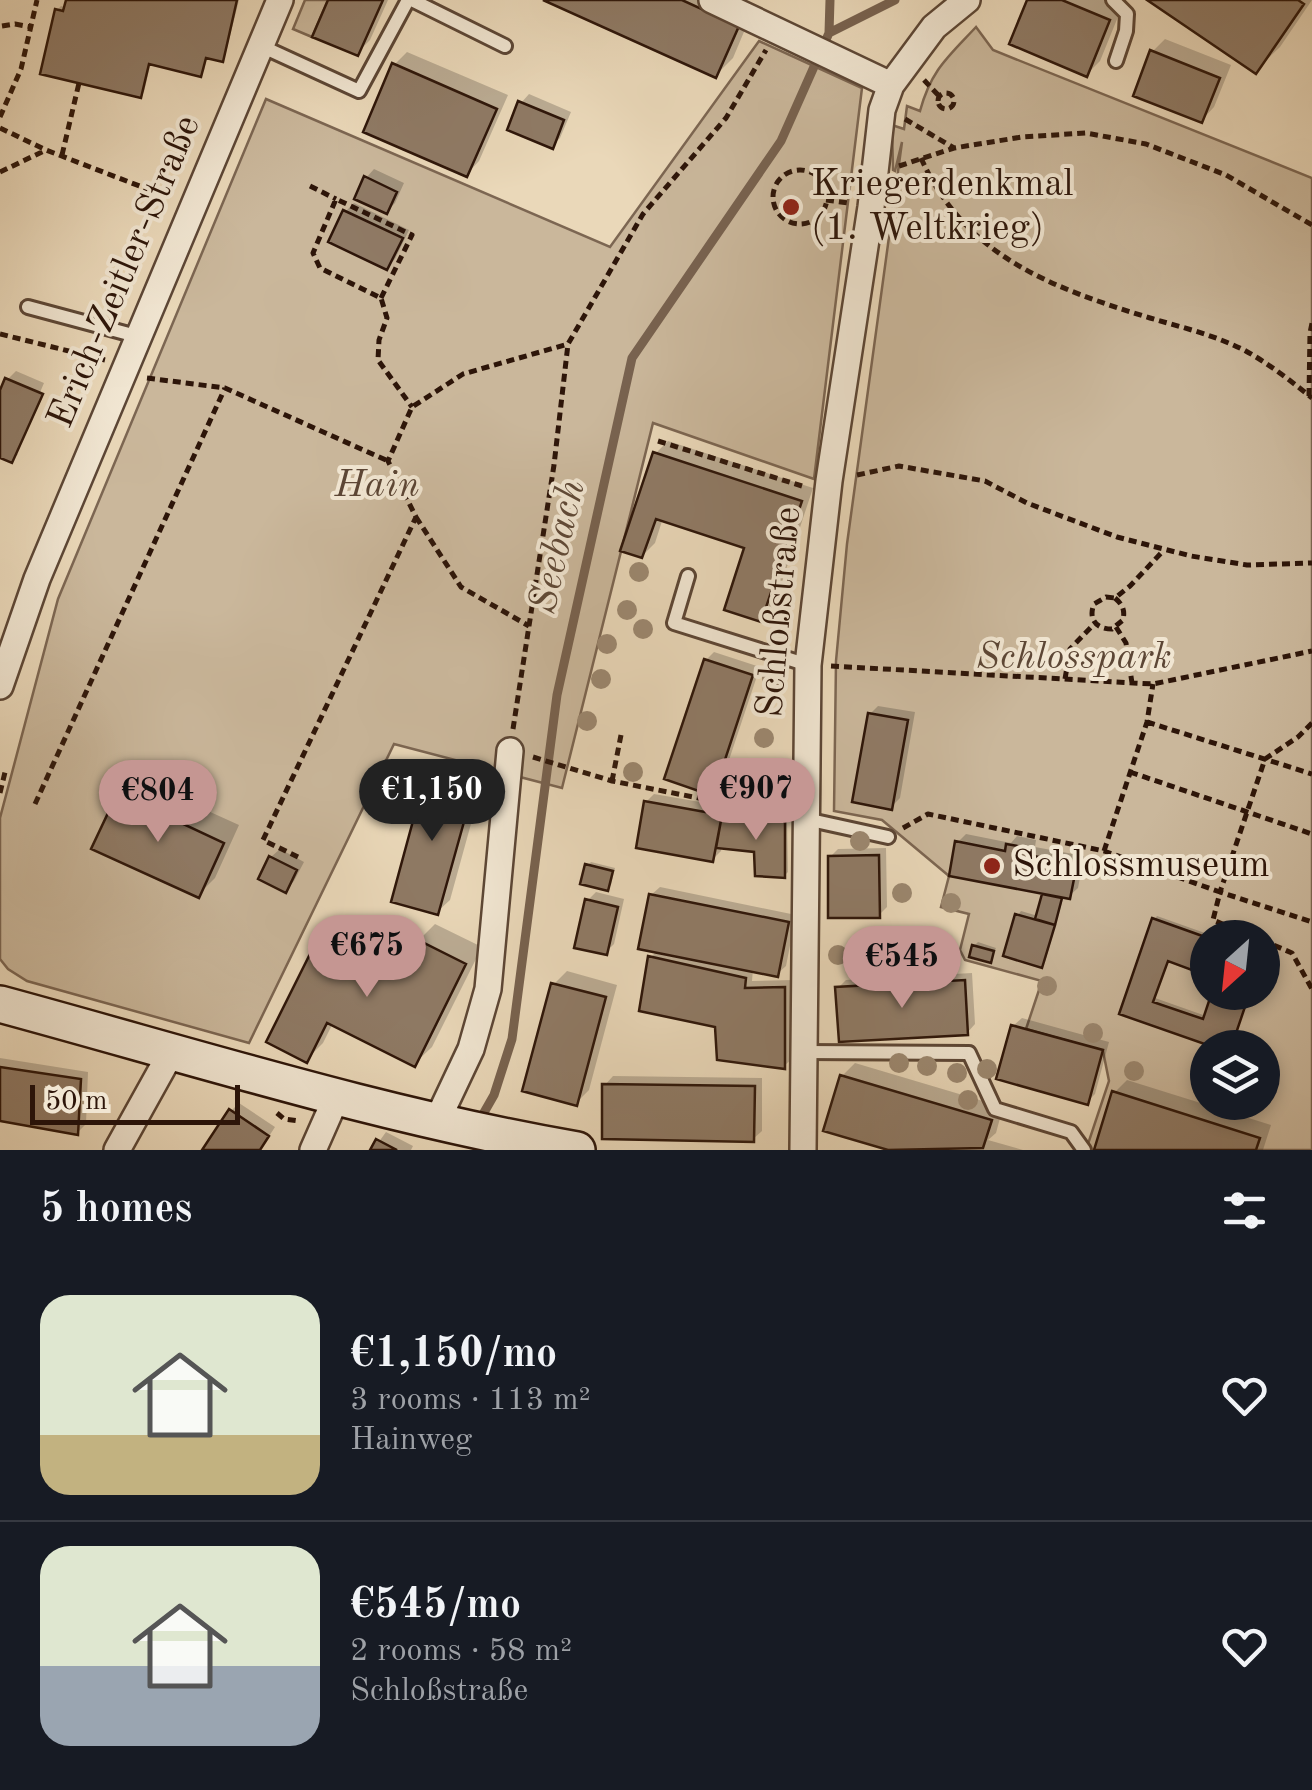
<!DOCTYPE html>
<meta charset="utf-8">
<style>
:root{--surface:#171b24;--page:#20242c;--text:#f1f3f6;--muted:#9ea1a6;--line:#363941;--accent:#c59692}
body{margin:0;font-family:"Old Standard TT",serif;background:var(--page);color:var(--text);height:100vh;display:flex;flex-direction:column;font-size:38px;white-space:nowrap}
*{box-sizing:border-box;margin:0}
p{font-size:32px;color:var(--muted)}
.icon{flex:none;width:55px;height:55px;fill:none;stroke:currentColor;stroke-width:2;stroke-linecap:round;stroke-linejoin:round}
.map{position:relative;height:1150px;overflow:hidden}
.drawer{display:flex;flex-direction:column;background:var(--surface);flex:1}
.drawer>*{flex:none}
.needle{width:65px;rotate:207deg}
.tools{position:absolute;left:1190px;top:920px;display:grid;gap:20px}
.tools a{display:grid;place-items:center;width:90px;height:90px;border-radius:50%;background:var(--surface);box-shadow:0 5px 15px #0003;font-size:50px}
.scale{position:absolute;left:30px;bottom:25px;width:210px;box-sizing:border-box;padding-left:10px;border:5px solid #2d1509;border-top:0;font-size:28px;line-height:35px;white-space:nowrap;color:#2d1509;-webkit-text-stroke:8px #f1e6d2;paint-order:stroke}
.price{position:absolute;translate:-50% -85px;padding:0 22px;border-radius:35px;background:var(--accent);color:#111;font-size:32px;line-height:65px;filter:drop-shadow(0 2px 5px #0008)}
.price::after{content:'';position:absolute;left:50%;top:60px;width:30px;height:22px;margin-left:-15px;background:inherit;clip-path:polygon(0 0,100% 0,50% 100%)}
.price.active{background:#222;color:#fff}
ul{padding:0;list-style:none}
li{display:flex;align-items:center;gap:30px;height:250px;padding:0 40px}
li+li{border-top:2px solid var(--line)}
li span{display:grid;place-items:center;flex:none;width:280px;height:200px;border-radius:30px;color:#555}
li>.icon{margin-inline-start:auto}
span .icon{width:120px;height:120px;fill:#fffc;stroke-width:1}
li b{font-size:42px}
h2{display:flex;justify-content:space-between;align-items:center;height:120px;padding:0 40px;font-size:42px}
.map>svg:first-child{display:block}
</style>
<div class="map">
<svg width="1312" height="1150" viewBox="0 0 1312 1150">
<rect width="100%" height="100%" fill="#ead8b9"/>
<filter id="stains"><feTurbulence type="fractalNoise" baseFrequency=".002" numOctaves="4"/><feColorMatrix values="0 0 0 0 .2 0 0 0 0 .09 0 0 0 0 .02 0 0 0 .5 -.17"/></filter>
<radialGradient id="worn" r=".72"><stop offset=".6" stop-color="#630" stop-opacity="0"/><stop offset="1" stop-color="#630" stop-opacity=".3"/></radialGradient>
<path fill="#cab79b" stroke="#7c6652" stroke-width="2.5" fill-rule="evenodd" d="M 305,0 L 328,0 L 312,37 L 293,29 Z
M 976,27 L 993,50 L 1312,178 L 1312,1150 L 1086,1150 L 1109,1081 L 1103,1051 L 1026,1029 L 1042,981 L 965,960 L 960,950 L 969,914 L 941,907 L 949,876 L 882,820 L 834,811 L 836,661 L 847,544 L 902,142 L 895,171 L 893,170 L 892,125 L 904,129 L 907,106 L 920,111 C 931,70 948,57 976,27 ZM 1208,938 L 1262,938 L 1262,992 L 1208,992 ZM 1208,1048 L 1262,1048 L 1262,1102 L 1208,1102 Z
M 759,41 L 862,88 L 814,479 L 653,423 L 562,788 L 394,744 L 249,1043 L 27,981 L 8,969 L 0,959 L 0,818 L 58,599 L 266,99 L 610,247 Z"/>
<path fill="#0003" d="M 68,0 L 239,0 L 225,56 L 222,59 L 207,56 L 204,71 L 200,74 L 151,62 L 144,92 L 140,95 L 57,10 L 61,6 L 67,8 Z
M 331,0 L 388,0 L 370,40 L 357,53 Z
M 548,0 L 736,0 L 754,8 L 733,58 L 716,75 Z
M 1030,0 L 1105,0 L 1122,7 L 1100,61 L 1087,74 Z
M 1151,0 L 1312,0 L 1280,47 L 1255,71 Z
M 1165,39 L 1231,65 L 1214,107 L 1202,120 L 1152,52 Z
M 407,52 L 508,95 L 479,161 L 467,174 L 395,64 Z
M 529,94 L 571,112 L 560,138 L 552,146 L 521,103 Z
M 374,169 L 404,183 L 395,203 L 387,211 L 366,178 Z
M 354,203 L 409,230 L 395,259 L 387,267 L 345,212 Z
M 16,371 L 44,383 L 14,454 L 18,454 L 12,460 L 0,455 L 0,396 L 8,379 Z
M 668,441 L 813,488 L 774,606 L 761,619 L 747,547 L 663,518 L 655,543 L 642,556 L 655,454 Z
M 714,652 L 760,667 L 721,784 L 713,793 L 706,660 Z
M 878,706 L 915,712 L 900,798 L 891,807 L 870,714 Z
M 442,761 L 485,773 L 450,900 L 437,912 L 429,774 Z
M 136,778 L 175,796 L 179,791 L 199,801 L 197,806 L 239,825 L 215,878 L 198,895 L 119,795 Z
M 654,794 L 729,807 L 728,812 L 787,819 L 788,872 L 784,876 L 756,850 L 722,846 L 721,851 L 713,859 L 646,802 Z
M 966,834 L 1011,843 L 1017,836 L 1036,840 L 1035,847 L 1084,856 L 1078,888 L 1069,896 L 1064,895 L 1045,962 L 1041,965 L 1018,915 L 1021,911 L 1038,916 L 1045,892 L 958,842 Z
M 886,848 L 887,907 L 879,915 L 830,857 L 838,849 Z
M 280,849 L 304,862 L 294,881 L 286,890 L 271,857 Z
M 591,862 L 615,868 L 611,885 L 607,888 L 588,865 Z
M 660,887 L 796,915 L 786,966 L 777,974 L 753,969 L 752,981 L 793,980 L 793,1058 L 784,1066 L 717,1024 L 651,957 L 658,950 L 651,895 Z
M 596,892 L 624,899 L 614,944 L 606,952 L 587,901 Z
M 340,916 L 413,952 L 418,941 L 435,924 L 482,947 L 432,1047 L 414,1064 L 333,1023 L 323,1043 L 306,1060 L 323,934 Z
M 1157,916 L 1219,938 L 1208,938 L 1208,973 L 1169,959 L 1155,998 L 1206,1016 L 1215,992 L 1250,992 L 1231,1048 L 1122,1012 L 1154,920 Z
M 978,942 L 996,948 L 990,960 L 974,946 Z
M 567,971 L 617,985 L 589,1090 L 576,1103 L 554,984 Z
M 972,973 L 975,1024 L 967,1033 L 838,988 L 846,980 Z
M 1022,1018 L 1109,1042 L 1095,1094 L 1087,1102 L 1013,1026 Z
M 0,1058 L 88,1072 L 86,1124 L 78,1132 L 0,1119 Z
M 855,1063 L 1003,1107 L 996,1133 L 988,1140 L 1023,1150 L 897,1150 L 826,1129 L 842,1076 Z
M 613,1076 L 762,1078 L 762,1131 L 753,1139 L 605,1085 Z
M 1127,1080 L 1271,1125 L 1263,1150 L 1096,1150 L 1114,1093 Z
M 239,1103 L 275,1127 L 260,1150 L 205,1150 L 231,1111 Z
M 386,1132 L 413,1146 L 411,1150 L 373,1150 Z"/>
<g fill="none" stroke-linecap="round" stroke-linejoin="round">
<path stroke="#78624f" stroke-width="9" d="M 829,33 L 895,0
M 478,1123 L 494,1095 L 512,1039 L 557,695 L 632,358 L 781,141 L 829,33 L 830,0"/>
</g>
<path fill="#8f7a65" stroke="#2d1509" stroke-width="2.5" d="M 66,0 L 237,0 L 223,62 L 206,58 L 201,77 L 149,64 L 141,98 L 40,74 L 55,9 L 63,11 Z
M 328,0 L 383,0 L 358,56 L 312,37 Z
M 543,0 L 682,0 L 739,26 L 716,78 Z
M 1027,0 L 1062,0 L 1110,20 L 1087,77 L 1009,44 Z
M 1147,0 L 1298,0 L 1304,4 L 1256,74 Z
M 1150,50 L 1220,78 L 1202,123 L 1133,96 Z
M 392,63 L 497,109 L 467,177 L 363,132 Z
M 518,101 L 564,120 L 553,149 L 507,130 Z
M 364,176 L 397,192 L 387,214 L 354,199 Z
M 343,210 L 403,238 L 387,270 L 328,242 Z
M 5,378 L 43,394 L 12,463 L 0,458 L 0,390 Z
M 653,452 L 802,501 L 761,622 L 724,610 L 744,548 L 656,519 L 642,558 L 620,551 Z
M 704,659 L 753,675 L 713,796 L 664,779 Z
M 868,713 L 908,720 L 892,810 L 852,802 Z
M 426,773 L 474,786 L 438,915 L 391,902 Z
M 117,794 L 157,813 L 160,807 L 184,818 L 181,823 L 224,843 L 199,898 L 91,849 Z
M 644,801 L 722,815 L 713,862 L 636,848 Z
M 722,815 L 785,822 L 785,878 L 755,876 L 754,852 L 716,848 Z
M 955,841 L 1005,851 L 1006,844 L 1029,848 L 1028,855 L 1077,864 L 1070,899 L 949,876 Z
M 879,855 L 880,918 L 828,918 L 828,856 Z
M 269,856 L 297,870 L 286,893 L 258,879 Z
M 585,864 L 613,871 L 608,891 L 580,884 Z
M 649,894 L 789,922 L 778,977 L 638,949 Z
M 1042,894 L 1062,898 L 1055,925 L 1035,919 Z
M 585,899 L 618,907 L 607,955 L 574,948 Z
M 1015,914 L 1055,925 L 1042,968 L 1003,956 Z
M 1152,918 L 1208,938 L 1208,976 L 1168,961 L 1153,1002 L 1203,1019 L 1212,992 L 1250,992 L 1231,1048 L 1216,1048 L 1119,1014 Z
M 321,932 L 400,971 L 416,939 L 466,964 L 415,1067 L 327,1023 L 307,1063 L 266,1042 Z
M 972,945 L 994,951 L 991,963 L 969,957 Z
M 648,956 L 746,978 L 745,988 L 785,987 L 785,1069 L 717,1060 L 715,1027 L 639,1011 Z
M 965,980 L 968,1035 L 839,1042 L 835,987 Z
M 551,983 L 606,997 L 577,1106 L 522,1091 Z
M 1011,1025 L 1103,1050 L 1088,1105 L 996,1079 Z
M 0,1067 L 81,1079 L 78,1135 L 0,1121 Z
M 840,1075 L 992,1120 L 983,1148 L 888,1150 L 823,1131 Z
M 602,1084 L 755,1086 L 754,1142 L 602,1139 Z
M 1112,1091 L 1260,1138 L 1256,1150 L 1094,1150 Z
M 229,1109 L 269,1136 L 260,1150 L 202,1150 Z
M 376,1139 L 397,1150 L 370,1150 Z"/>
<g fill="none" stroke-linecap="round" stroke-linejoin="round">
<g stroke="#5c4635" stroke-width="18">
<path id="lane" d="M 412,0 L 505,46
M 1113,0 L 1127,14 L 1126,31 L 1116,61
M 261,46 L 359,91 L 408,0
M 28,307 L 140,337
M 688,576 L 674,623 L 808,665
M 806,819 L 888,837
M 805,1052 L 969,1053 L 995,1109 L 1071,1132 L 1084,1150"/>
</g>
<g stroke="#5c4635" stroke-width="30">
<path id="street" d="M 712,0 L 891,85
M 0,686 L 37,579 L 280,0
M 436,1123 L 471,1049 L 488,989 L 510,751
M 117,1150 L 172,1051
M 313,1150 L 336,1098
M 803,1150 L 808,665 L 829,481 L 871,207 L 882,110 L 891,85 L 934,27 L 967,0"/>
</g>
<g stroke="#2d1509" stroke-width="40">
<path id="secondary" d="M 0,1004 C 192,1056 381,1116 577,1150"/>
</g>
<path stroke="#2d1509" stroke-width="5" stroke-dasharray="8 5" stroke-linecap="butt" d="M 2,26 L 15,24 L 31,27
M 924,80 L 939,96
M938 101a8 8 0 1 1 16 0a8 8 0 1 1-16 0Z
M 0,117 L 21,69 L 37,0
M 905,119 L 954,148
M 0,128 L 46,150 L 168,197
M 62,155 L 79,83
M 921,158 C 965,257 1053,288 1150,318 C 1181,327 1214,335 1244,350 C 1268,363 1291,381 1312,398
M 899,166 L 954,148 L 1022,137 L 1086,133 L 1146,144 L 1226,175 L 1312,225
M773 197a27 27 0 1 1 54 0a27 27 0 1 1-54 0Z
M 0,172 L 46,150
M 310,186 L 336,199
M 826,200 L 849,203
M 381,298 L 412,235 L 336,199 L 313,253 L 320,268 L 381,298 L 387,318 L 379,340 L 378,360 L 412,407
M 0,334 L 105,360
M 147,378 L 225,388 L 388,461
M 1309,396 L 1310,333 L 1312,323
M 658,441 L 802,486
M 857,475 L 899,466 L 985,481 L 1027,503 L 1117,537 L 1191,556 L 1247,565 L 1312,563
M 416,517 L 461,587 L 529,626
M 1115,598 C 1123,605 1125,610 1123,620 L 1112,629 C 1096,629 1088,619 1094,604 L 1106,597 L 1115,598 L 1130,586 L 1164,550
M 1116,627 L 1126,643 L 1132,683
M 831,666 L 1153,684 L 1312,651
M 1065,679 L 1070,649 L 1095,623
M 1147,722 L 1312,774
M 1312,723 L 1298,737 L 1265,759 L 1220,892 L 1312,922
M 513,729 L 554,465 L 568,344 L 643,214 L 726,118 L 766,50
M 533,757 L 612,781 L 780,814
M 1130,772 L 1312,834
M 612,781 L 621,735
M 0,793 L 6,768
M 35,804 L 225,388
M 903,828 L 928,814 L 1104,851 L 1220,892 L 1213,920 L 1256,938
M 1104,851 L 1147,722 L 1153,684
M 298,857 L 263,840 L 416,517 L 388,461 L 412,407 L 463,374 L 568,344
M 1262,940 L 1292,953 L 1312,989
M 277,1113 L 284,1119 L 299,1121"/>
<use href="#lane" stroke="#f1e6d2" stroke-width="12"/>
<use href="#street" stroke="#f1e6d2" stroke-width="25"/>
<use href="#secondary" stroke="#f1e6d2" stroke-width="35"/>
</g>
<g fill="#9c8870">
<circle cx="639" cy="572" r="10"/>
<circle cx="627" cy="610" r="10"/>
<circle cx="643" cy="629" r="10"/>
<circle cx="607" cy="644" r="10"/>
<circle cx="772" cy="678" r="10"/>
<circle cx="601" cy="679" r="10"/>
<circle cx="587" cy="721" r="10"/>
<circle cx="764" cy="738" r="10"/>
<circle cx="633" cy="772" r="10"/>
<circle cx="860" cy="841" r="10"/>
<circle cx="902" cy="893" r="10"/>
<circle cx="951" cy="903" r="10"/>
<circle cx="838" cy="955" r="10"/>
<circle cx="1047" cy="986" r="10"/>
<circle cx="1093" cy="1033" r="10"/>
<circle cx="899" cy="1063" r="10"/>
<circle cx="927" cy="1066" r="10"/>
<circle cx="987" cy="1069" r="10"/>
<circle cx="1134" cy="1071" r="10"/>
<circle cx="957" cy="1073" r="10"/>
<circle cx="968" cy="1100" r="10"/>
</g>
<g fill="#8f2418" stroke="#f1e6d2" stroke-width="4">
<circle cx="791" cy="207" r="10"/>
<circle cx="992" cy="866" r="10"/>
</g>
<g text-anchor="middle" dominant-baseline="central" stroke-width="8" stroke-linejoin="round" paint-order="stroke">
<g font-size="38" fill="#2d1509" stroke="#f1e6d2" text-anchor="start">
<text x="811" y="185">Kriegerdenkmal<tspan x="811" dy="44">(1. Weltkrieg)</tspan></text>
<text x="1012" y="866">Schlossmuseum</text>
</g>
<g font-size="38" fill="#2d1509" stroke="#f1e6d2">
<text transform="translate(125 272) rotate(-67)">Erich-Zeitler-Straße</text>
<text transform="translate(780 612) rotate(-85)">Schloßstraße</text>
</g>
<g font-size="38" font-style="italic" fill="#5c4635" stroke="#f1e6d2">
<text x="377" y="486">Hain</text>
<text x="1074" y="658">Schlosspark</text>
</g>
<g font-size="40" font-style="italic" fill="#5f4937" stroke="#f1e6d2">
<text transform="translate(559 547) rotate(-77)">Seebach</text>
</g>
</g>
<rect width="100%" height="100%" filter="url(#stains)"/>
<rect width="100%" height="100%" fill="url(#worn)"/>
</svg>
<div class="tools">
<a><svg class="needle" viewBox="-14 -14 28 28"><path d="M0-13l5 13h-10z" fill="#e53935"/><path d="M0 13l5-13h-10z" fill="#9ea1a6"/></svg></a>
<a><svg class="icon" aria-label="layers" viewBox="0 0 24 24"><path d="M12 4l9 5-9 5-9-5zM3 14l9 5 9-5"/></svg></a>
</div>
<div class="scale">50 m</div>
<b class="price" style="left:756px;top:843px">€907</b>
<b class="price active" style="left:432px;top:844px">€1,150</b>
<b class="price" style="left:158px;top:845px">€804</b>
<b class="price" style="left:367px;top:1000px">€675</b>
<b class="price" style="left:902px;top:1011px">€545</b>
</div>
<section class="drawer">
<h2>5 homes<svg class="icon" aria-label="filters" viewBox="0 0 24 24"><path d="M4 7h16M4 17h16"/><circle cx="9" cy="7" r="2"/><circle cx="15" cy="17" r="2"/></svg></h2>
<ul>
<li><span style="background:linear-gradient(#dfe7d0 70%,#c2b280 0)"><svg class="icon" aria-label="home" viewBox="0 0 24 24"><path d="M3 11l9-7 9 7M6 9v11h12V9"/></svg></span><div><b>€1,150/mo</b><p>3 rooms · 113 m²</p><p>Hainweg</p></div><svg class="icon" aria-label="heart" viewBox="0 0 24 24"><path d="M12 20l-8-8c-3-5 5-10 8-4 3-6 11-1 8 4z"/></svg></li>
<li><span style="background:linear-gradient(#dfe7d0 60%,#9aa5b1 0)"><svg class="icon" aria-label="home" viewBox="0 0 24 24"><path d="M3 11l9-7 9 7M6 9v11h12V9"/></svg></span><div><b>€545/mo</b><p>2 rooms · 58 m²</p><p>Schloßstraße</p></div><svg class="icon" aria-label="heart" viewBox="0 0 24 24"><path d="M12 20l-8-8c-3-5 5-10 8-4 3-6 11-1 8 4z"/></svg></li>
</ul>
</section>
